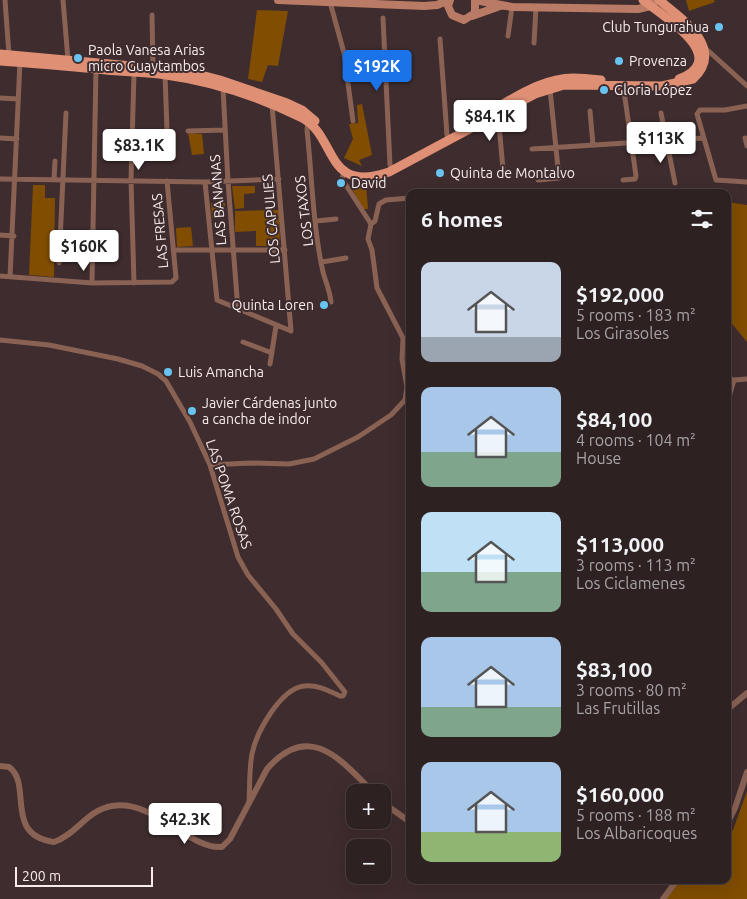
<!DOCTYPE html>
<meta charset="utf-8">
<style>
:root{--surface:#2e2122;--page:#3a2e2f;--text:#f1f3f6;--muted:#a7a3a5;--line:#493e40;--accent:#1a73e8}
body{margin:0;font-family:Ubuntu,sans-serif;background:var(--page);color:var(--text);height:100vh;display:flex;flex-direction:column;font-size:19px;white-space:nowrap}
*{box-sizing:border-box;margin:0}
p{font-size:16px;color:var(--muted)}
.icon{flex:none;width:28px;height:28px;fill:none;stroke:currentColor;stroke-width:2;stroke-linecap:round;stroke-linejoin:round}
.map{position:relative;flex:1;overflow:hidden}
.sheet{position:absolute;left:406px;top:189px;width:325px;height:695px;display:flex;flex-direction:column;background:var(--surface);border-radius:10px;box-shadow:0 5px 20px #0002,0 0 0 1px var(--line)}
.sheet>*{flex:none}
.buttons{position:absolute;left:346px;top:784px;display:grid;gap:10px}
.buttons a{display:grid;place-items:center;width:45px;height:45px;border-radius:10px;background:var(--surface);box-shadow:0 5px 20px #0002,0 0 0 1px var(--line);font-size:25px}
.scale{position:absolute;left:15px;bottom:12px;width:138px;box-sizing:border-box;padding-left:5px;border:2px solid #f7ebec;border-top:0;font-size:14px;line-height:18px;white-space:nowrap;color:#f7ebec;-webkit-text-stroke:4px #3e2c2e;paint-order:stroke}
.price{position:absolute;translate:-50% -42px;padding:0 11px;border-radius:5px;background:#fff;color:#222;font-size:16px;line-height:32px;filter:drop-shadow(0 1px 2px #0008)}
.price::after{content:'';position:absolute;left:50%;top:30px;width:15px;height:11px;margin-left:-8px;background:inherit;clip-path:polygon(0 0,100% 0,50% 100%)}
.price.on{background:var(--accent);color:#fff}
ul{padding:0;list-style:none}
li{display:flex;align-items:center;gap:15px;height:125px;padding:0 15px}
li span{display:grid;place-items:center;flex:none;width:140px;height:100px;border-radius:10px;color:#555}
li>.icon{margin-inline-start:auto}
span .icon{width:60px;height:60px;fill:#fffc;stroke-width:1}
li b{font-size:21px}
h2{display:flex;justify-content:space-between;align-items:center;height:60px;padding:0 15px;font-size:21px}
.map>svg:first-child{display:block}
</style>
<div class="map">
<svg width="747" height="899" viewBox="0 0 747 899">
<rect width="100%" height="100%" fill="#3e2c2e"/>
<path fill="#804d01" d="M 686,0 L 714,0 L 715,2 L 689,11 Z
M 257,10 L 288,11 L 278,66 L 268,65 L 262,82 L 248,79 Z
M 362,104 L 372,155 L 359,160 L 362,166 L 344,158 L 353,139 L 349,124 L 358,123 L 357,105 Z
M 188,133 L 202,134 L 204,154 L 192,155 Z
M 33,185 L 45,185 L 45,198 L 55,198 L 54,277 L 29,275 Z
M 366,185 L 368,209 L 363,209 L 351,187 Z
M 232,186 L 255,186 L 255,193 L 244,194 L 244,208 L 235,209 Z
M 728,202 L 747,205 L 747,342 L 728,319 Z
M 211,203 L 225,203 L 225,217 L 212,218 Z
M 279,210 L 280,246 L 256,246 L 256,231 L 235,232 L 235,211 Z
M 191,227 L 193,246 L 177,247 L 176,228 Z
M 747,791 L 747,899 L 666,899 L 680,880 L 728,880 L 728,834 L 733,830 Z"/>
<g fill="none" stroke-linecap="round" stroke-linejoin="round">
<path stroke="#896254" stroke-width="5" d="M 5,0 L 9,55
M 63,0 L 68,60
M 330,2 L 344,53 L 353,121
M 152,15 L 153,68
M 383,18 L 390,165
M 508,36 L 512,7
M 440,39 L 447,135
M 534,43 L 536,7
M 703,46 L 747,86
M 134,73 L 131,180 L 134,283
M 165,75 L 167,130
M 623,84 L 636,176 L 635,179 L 623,180
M 223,88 L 228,182 L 238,310
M 0,98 L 18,99
M 747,106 L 725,110 L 700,110 L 697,114 L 716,180 L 747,182
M 590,111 L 593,145
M 661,113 L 675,183
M 498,114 L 503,169
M 308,121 L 307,130 C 312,176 313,228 323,272 C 326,283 330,291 331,302
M 188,131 L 225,130
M 0,138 L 17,139
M 745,138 L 747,146
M 532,149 L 704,138
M 345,169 L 342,179 L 371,224
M 0,179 L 205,182 L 279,179
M 54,179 L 55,161
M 538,180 L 559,178 L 550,89
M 205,182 L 217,300 L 291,331 L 272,105
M 316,221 L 336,219
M 0,235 L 14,236
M 173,250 L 285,250
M 322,262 L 346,258
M 59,263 L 66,113
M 0,276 L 92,283 L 172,282 L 176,278 L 167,181
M 10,277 L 20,62
M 92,283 L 96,68
M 0,340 L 49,345 L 118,359 L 142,366 L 158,374 L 166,381 L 190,422 L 210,465 L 238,557 L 248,575 L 276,609 L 293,634 L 322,663 L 345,692 L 343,696 L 340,696 C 329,691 317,684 304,686 C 280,689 256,733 252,754 C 249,770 250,786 249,801
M 243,342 L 272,353
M 270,364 L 276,326
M 728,378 L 734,380 L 747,379
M 728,400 L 734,380
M 210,465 L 250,463 L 289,464 L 314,459 L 358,437 L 391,415 L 405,400 L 407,387 L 402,359 L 403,338 L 377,288 L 372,250 L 368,239 L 371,224 L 375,221 L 379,204 L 386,200 L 410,198"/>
<path stroke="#896254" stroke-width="6" d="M 728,709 L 747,693
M 0,766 L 9,767 C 33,784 3,835 54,842 C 77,834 87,810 112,806 C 154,799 190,850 222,847 L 230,839 L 267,769 C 309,720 341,760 373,792
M 382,802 L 410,822
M 728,822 L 735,808 L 747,772
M 663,899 L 677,880"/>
<path stroke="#b97b66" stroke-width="8" d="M 278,0 L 424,6 L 437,5 L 449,0
M 450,0 L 448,6 L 452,15 L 464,20 L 475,13 L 475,0
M 475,0 L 512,7 L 638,9 L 651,6 L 656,0
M 472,16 L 500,6"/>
<path stroke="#de8f74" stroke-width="9" d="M 643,0 C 662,15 733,58 679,79
M 0,54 L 186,71 L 220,80 L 287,103 L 302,110 L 315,121
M 0,61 C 35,63 71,67 106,70 C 126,72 146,72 166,75 C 211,81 259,97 300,117 C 338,134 323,195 389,172 L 535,94 L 564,85 L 662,86 L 693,79 C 726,48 681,18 659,0
M 496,108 C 519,95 545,78 573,78 C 583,78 592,79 601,80"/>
</g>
<g fill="#69c3f1" stroke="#3e2c2e" stroke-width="2">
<circle cx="719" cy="27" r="5"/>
<circle cx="78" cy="58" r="5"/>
<circle cx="619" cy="61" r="5"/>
<circle cx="604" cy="90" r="5"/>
<circle cx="440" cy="173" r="5"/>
<circle cx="341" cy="183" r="5"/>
<circle cx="324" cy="305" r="5"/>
<circle cx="168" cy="372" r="5"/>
<circle cx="192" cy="411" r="5"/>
</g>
<g text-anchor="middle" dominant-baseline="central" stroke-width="4" stroke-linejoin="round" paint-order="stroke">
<g font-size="14" fill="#f7ebec" stroke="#3e2c2e" text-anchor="start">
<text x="709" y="27" text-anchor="end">Club Tungurahua</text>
<text x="88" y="50">Paola Vanesa Arias<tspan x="88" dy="16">micro Guaytambos</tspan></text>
<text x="629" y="61">Provenza</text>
<text x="614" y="90">Gloria López</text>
<text x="450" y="173">Quinta de Montalvo</text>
<text x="351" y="183">David</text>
<text x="314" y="305" text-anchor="end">Quinta Loren</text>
<text x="178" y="372">Luis Amancha</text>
<text x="202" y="403">Javier Cárdenas junto<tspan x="202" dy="16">a cancha de indor</tspan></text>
</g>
<g font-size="14" fill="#f7ebec" stroke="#3e2c2e">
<text transform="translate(218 200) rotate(-94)">LAS BANANAS</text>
<text transform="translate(304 211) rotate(-97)">LOS TAXOS</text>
<text transform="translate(271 219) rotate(-95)">LOS CAPULIES</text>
<text transform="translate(160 231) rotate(-95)">LAS FRESAS</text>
<text transform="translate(229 494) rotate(71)">LAS POMA ROSAS</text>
</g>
</g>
</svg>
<div class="buttons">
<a>+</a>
<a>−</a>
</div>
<div class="scale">200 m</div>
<b class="price on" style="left:377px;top:92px">$192K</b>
<b class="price" style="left:490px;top:142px">$84.1K</b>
<b class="price" style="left:661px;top:164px">$113K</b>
<b class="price" style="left:139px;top:171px">$83.1K</b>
<b class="price" style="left:84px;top:272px">$160K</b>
<b class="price" style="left:185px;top:845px">$42.3K</b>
<section class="sheet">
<h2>6 homes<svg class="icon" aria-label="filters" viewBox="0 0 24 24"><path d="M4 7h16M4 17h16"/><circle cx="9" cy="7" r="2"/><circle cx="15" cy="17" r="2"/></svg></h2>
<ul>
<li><span style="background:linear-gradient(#c9d6e8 75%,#9aa5b1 0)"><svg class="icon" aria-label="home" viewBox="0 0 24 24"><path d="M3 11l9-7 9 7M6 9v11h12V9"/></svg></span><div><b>$192,000</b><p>5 rooms · 183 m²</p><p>Los Girasoles</p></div></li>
<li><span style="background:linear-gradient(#a9c7e8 65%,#7fa58c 0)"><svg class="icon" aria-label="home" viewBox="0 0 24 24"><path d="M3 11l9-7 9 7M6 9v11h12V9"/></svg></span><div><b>$84,100</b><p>4 rooms · 104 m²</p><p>House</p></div></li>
<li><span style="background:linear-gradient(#bfe0f5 60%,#7fa58c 0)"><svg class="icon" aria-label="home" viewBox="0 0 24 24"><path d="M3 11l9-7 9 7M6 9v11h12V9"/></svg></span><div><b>$113,000</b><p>3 rooms · 113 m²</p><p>Los Ciclamenes</p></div></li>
<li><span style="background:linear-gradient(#a9c7e8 70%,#7fa58c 0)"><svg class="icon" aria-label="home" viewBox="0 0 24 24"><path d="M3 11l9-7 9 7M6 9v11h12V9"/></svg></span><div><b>$83,100</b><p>3 rooms · 80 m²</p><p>Las Frutillas</p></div></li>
<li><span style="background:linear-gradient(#a9c7e8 70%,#8fb573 0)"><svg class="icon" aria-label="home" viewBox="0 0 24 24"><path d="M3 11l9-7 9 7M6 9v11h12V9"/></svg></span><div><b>$160,000</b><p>5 rooms · 188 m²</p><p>Los Albaricoques</p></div></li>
</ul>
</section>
</div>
